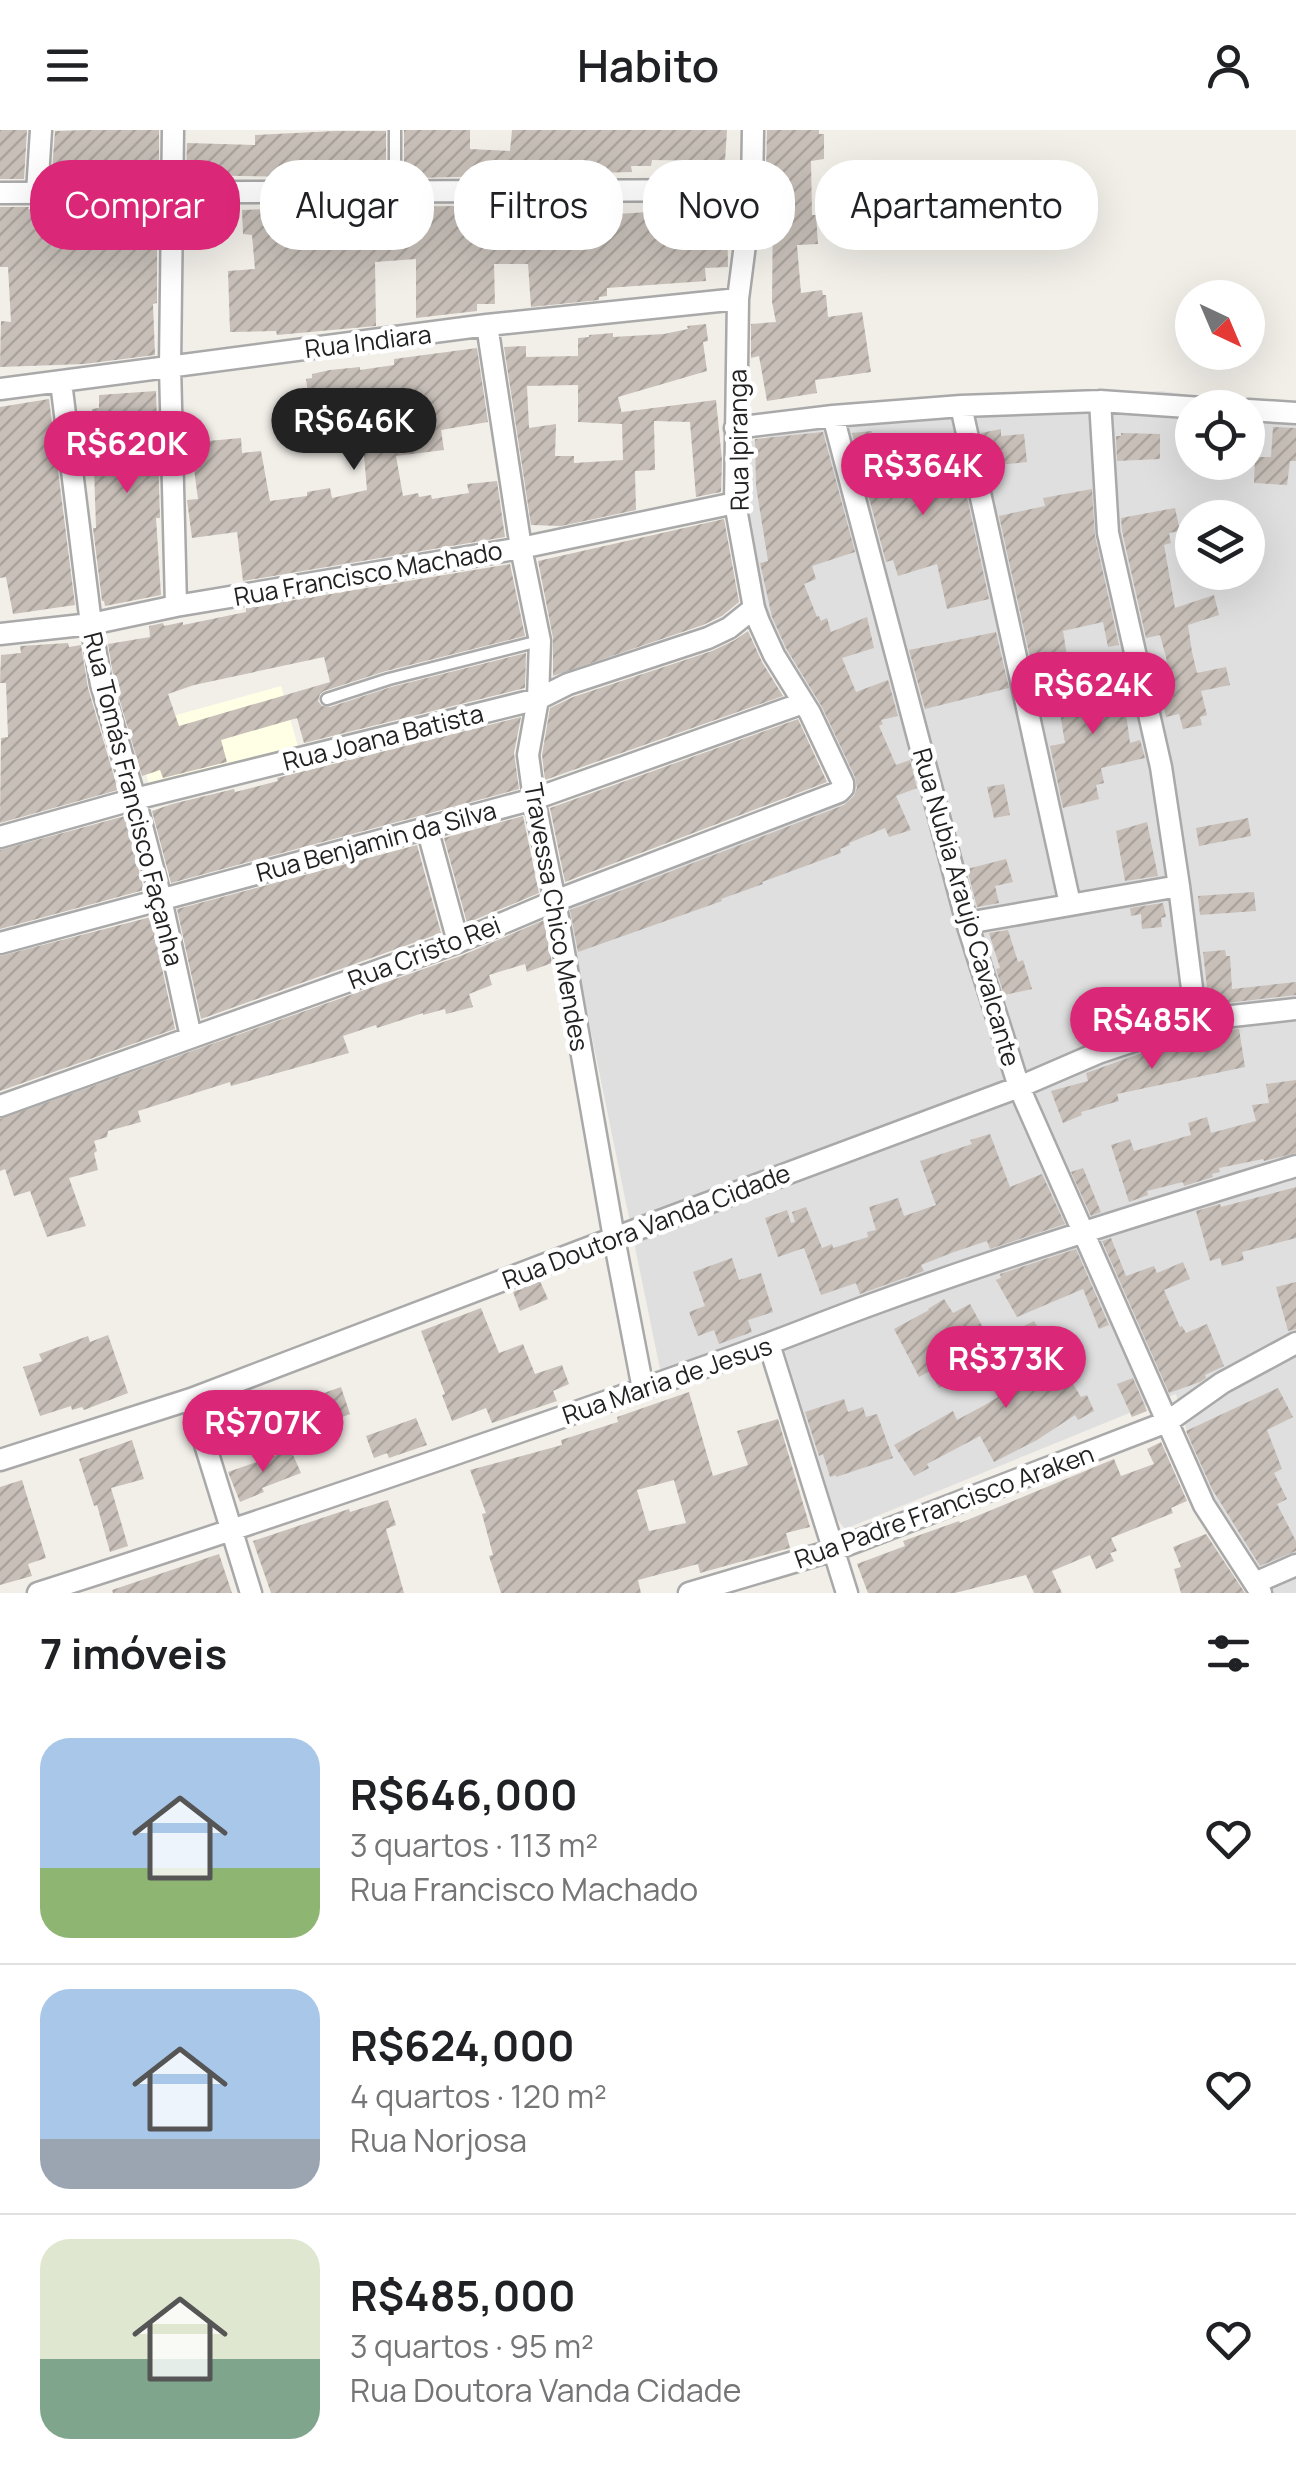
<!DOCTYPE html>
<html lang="pt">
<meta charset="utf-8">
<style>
:root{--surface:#fff;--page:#f2f2f2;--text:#202124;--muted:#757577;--line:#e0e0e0;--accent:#db2777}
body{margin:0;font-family:Manrope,sans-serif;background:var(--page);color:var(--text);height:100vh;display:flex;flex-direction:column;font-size:38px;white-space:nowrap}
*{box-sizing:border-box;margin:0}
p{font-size:32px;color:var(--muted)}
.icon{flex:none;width:55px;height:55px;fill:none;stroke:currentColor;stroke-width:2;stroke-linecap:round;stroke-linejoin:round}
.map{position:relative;height:1463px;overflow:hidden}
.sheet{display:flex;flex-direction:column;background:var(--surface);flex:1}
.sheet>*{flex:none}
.guide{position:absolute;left:30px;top:30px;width:1238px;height:90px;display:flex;gap:20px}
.needle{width:65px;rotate:136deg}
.controls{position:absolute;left:1175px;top:150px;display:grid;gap:20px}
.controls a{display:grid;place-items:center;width:90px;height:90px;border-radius:50%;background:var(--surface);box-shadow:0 10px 40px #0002;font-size:50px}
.price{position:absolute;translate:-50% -85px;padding:0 22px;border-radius:35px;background:var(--accent);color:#fff;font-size:32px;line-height:65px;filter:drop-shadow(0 2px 5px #0008)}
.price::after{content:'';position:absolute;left:50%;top:60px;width:30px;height:22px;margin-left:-15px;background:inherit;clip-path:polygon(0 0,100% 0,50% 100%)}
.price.active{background:#222;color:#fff}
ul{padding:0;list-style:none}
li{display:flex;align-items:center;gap:30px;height:250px;padding:0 40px}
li+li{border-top:2px solid var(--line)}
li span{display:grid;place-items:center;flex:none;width:280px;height:200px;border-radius:30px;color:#555}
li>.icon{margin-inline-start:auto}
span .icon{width:120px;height:120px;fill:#fffc;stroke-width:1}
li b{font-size:42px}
h2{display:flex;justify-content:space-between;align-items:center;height:120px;padding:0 40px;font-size:42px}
.tag{padding:0 35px;border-radius:40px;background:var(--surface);box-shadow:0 10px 40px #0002;font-size:35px;line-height:90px}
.tag.active{background:var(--accent);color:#fff}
header{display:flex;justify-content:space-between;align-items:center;height:130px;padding:0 40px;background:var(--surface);font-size:45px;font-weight:600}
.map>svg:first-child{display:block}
</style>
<header><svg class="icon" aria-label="menu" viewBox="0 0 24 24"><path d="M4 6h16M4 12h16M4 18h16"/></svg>Habito<svg class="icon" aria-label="person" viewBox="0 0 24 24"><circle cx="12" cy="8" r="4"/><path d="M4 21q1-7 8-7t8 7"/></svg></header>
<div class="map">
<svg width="1296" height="1463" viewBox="0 0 1296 1463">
<defs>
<pattern id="building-hatch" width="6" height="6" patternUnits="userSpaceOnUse" patternTransform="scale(2.5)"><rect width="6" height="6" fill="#c7bfb8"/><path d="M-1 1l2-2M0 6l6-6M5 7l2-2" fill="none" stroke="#aba49e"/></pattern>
</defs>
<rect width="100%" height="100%" fill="#f2efe9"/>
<path fill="#e0dfdf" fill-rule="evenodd" d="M 1160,261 L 1296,279 L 1296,1463 L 1267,1463 L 1212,1386 L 1176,1264 L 845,1399 L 837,1389 L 782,1212 L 662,1249 L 564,770 L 853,661 L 758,469 L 741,367 L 747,312 L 910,273 ZM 1192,278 L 1248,278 L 1248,332 L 1192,332 ZM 1192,388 L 1248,388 L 1248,442 L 1192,442 Z"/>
<path fill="#ffffe5" d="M 281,556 L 299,620 L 151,662 L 133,597 Z"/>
<path fill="url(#building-hatch)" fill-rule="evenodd" d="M 0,0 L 27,0 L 24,49 L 0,49 Z
M 87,0 L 159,0 L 159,46 L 52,42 L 55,1 Z
M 404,0 L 470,0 L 470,19 L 510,21 L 512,0 L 727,0 L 725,31 L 652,30 L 651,36 L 631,36 L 632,42 L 418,48 L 418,41 L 404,41 Z
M 767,0 L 819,0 L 819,4 L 824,4 L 824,29 L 811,31 L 812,85 L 816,85 L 818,114 L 797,115 L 801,163 L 822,160 L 823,165 L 826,165 L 828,187 L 862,182 L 871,242 L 815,250 L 817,263 L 767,271 L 759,226 L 751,228 L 751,194 L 776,192 L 772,172 L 773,76 L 765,76 Z
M 335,1 L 386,1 L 386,39 L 358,39 L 358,48 L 186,45 L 187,13 L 255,15 L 255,5 Z
M 589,74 L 602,76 L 602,85 L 695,79 L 727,79 L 728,137 L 705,138 L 706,151 L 607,158 L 607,166 L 599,167 L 599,170 L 531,177 L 528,134 L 494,134 L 495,174 L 477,174 L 477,181 L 416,188 L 416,129 L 375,132 L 376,196 L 277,205 L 276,201 L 230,202 L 228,141 L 255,139 L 252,105 L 243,104 L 242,80 L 273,79 L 273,86 L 309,87 L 311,78 Z
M 157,76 L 157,173 L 153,174 L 155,225 L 84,234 L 0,237 L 1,191 L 11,192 L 8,137 L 0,137 L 0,77 L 29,77 L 28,79 L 65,81 Z
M 706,194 L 708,211 L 703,212 L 707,241 L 618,267 L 622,284 L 622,282 L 716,270 L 722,330 L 721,362 L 696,367 L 690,292 L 654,291 L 655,340 L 635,341 L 636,380 L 561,396 L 531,395 L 504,217 L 526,216 L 526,227 L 578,226 L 578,208 L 589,207 L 589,205 L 613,203 L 613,207 L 664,204 L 688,199 L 687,196 ZM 578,255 L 578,292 L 622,294 L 623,330 L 574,333 L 574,326 L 555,326 L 556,294 L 529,298 L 527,256 Z
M 477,218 L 488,292 L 441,300 L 444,320 L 396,326 L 403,366 L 418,363 L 419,367 L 431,365 L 432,369 L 469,363 L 467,354 L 497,351 L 505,407 L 243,451 L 237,402 L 192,408 L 187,370 L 198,369 L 193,332 L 186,333 L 186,313 L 241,308 L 242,323 L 261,321 L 270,371 L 307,366 L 307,362 L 330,358 L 332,368 L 367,360 L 363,314 L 340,319 L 339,306 L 318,310 L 317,300 L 313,301 L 306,249 L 312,248 L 312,244 L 330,240 L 360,237 L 360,240 L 394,235 L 394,229 Z
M 156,261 L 160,388 L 156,388 L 161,465 L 105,476 L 104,471 L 102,471 L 93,398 L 96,398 L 92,279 L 99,278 L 99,265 Z
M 49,269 L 75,475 L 13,484 L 6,447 L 0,448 L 0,277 Z
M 1273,297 L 1296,298 L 1296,331 L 1290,331 L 1287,355 L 1254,353 L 1255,327 L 1271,327 Z
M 1001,299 L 1001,306 L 1024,304 L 1027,332 L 988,336 L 981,303 Z
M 872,301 L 873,308 L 898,303 L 905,338 L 947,331 L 948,341 L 961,339 L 989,469 L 947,479 L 937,434 L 898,446 L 893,430 L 886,432 L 852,303 Z
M 823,302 L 855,422 L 812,436 L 816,449 L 804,454 L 817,487 L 819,486 L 821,491 L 827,488 L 831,502 L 867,487 L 874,518 L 842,528 L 856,562 L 888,550 L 898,586 L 881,590 L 883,594 L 879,596 L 896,635 L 910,630 L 917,658 L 896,666 L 911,700 L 889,707 L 885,698 L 849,713 L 850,715 L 840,719 L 841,723 L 762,752 L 763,754 L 721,769 L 722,771 L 578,822 L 570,780 L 844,675 L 854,666 L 857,658 L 855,647 L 822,577 L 786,518 L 772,487 L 760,433 L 768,431 L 756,356 L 755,309 Z
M 1121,303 L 1160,304 L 1160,329 L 1117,331 L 1116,306 L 1121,306 Z
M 1092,359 L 1095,406 L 1119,515 L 1108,517 L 1103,492 L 1063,501 L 1067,526 L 1031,532 L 999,386 L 1045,376 L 1043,368 Z
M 1175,378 L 1180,401 L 1169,403 L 1171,413 L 1164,415 L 1175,478 L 1214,465 L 1219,485 L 1188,495 L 1192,522 L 1197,543 L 1226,537 L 1230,555 L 1201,561 L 1207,585 L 1200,587 L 1202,595 L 1183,599 L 1179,584 L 1166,587 L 1162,570 L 1173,568 L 1166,527 L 1160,505 L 1146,508 L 1122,401 L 1121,388 Z
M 724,389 L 739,472 L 722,486 L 703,495 L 553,546 L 553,508 L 538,431 Z
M 510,434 L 525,506 L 386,541 L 324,561 L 320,564 L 318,571 L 322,576 L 330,577 L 391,557 L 526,523 L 525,558 L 304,613 L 297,588 L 221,610 L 227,632 L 163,648 L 160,640 L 142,646 L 114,551 L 108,514 L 150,507 L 149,496 L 163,493 L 164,496 L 183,492 L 183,495 L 246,482 L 246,478 ZM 324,527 L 330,552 L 179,596 L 168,564 L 194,555 Z
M 748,501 L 762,532 L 783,566 L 545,650 L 542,625 L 550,578 L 573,567 L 712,521 L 735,510 Z
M 996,502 L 1009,558 L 925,579 L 909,520 Z
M 68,513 L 69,517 L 81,515 L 88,558 L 118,660 L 0,693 L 1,608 L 8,607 L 6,553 L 0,553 L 1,525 L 21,523 L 20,516 Z
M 1123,534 L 1131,568 L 1124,569 L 1130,613 L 1140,610 L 1145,628 L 1101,638 L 1104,653 L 1096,655 L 1099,669 L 1063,678 L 1050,616 L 1065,613 L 1057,565 L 1103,555 L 1100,538 Z
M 521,587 L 514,623 L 519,659 L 171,753 L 152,681 L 172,674 L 234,659 L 235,662 L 278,651 L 277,648 Z
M 798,589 L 827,652 L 565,752 L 550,678 Z
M 1004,654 L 1010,685 L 994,688 L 987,657 Z
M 125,686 L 144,760 L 0,799 L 0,720 Z
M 523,686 L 539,763 L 467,793 L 444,708 Z
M 1248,688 L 1251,706 L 1199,716 L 1196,698 Z
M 1147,692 L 1158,746 L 1125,751 L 1116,701 Z
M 417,715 L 441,803 L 201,889 L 177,779 Z
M 1006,729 L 1013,752 L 995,756 L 999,773 L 977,777 L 967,739 Z
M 1254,762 L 1256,781 L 1200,785 L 1198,766 Z
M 1163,773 L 1166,787 L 1161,788 L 1162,797 L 1142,799 L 1141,784 L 1131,786 L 1130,778 Z
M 151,787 L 175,899 L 0,961 L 0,826 Z
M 544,790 L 552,833 L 527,842 L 525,834 L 489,845 L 492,855 L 469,864 L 473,877 L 446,884 L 445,879 L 423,885 L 423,883 L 377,898 L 376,895 L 343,906 L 349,923 L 231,956 L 230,952 L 138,981 L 141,992 L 108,1001 L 107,1007 L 94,1011 L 97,1021 L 94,1023 L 98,1040 L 69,1048 L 86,1096 L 47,1107 L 30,1061 L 14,1066 L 5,1039 L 0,1041 L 0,989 L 463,825 Z
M 1008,800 L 1018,832 L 1023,830 L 1032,859 L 1004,865 L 996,839 L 1000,838 L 989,803 Z
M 1225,820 L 1226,826 L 1230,826 L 1232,859 L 1296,852 L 1296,865 L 1209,875 L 1203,822 Z
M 1239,899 L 1245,937 L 1117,964 L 1119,971 L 1081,982 L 1082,985 L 1063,993 L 1051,961 L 1088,951 L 1086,943 L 1151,920 L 1212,907 L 1212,902 Z
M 1296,950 L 1296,1023 L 1264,1031 L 1263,1029 L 1219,1038 L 1220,1042 L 1212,1044 L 1213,1047 L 1184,1056 L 1183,1052 L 1147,1061 L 1148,1065 L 1129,1072 L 1111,1015 L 1130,1009 L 1134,1021 L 1191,1005 L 1188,993 L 1207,987 L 1211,1003 L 1256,991 L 1252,975 L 1269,973 L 1266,954 Z
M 990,1004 L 1010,1057 L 1042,1044 L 1065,1094 L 990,1119 L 987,1111 L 954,1122 L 921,1135 L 924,1141 L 860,1164 L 856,1153 L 821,1165 L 804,1118 L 778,1127 L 765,1088 L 787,1080 L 791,1093 L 795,1092 L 792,1082 L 806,1077 L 822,1118 L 832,1114 L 833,1118 L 868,1107 L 867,1102 L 876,1100 L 869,1077 L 898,1068 L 904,1086 L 936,1075 L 920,1031 L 972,1014 L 970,1010 Z
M 1083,1038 L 1101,1082 L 1091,1086 L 1071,1042 Z
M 1296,1057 L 1296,1108 L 1242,1122 L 1244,1130 L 1222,1136 L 1220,1128 L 1210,1131 L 1196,1081 L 1220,1074 L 1221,1077 Z
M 1111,1108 L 1126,1146 L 1154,1136 L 1157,1143 L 1183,1132 L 1190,1149 L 1164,1160 L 1180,1197 L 1182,1196 L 1186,1203 L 1207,1194 L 1224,1236 L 1205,1245 L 1206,1248 L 1200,1252 L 1169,1263 L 1102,1111 Z
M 1076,1119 L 1109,1195 L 1099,1199 L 1083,1159 L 1017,1187 L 996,1150 L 1001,1148 L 1000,1144 Z
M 732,1128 L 739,1150 L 761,1143 L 773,1182 L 748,1190 L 752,1202 L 719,1214 L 714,1200 L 698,1206 L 689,1182 L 705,1176 L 693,1142 Z
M 540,1151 L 548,1169 L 520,1181 L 513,1162 Z
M 1296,1152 L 1296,1199 L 1288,1201 L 1276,1157 Z
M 944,1169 L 953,1183 L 970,1174 L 992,1214 L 974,1224 L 976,1227 L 960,1237 L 964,1245 L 939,1258 L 930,1241 L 919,1247 L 894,1199 L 929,1180 L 928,1179 Z
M 481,1178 L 499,1223 L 523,1214 L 535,1244 L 562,1235 L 569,1254 L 553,1261 L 557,1271 L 492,1293 L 486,1278 L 452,1291 L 442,1265 L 445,1264 L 421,1201 Z
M 1034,1191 L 1081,1267 L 1087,1265 L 1094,1281 L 1078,1290 L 1075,1285 L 1037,1310 L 994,1332 L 980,1306 L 927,1334 L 929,1338 L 914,1346 L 894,1315 L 953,1281 L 957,1290 L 983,1276 L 998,1267 L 995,1262 L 1032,1238 L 1011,1203 Z
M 108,1205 L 128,1263 L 84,1280 L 82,1277 L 72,1280 L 71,1276 L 40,1286 L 23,1237 L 42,1231 L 39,1224 L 88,1206 L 90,1212 Z
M 1133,1248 L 1147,1281 L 1132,1287 L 1117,1254 Z
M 341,1257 L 350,1284 L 332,1291 L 321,1264 Z
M 1278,1258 L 1293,1287 L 1267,1300 L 1282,1339 L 1274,1343 L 1287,1369 L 1277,1374 L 1296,1411 L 1296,1421 L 1260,1436 L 1212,1359 L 1186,1301 Z
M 689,1262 L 713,1346 L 748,1335 L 737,1301 L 778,1289 L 810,1397 L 786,1403 L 790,1418 L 700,1443 L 698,1434 L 638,1450 L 641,1463 L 501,1463 L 489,1426 L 493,1425 L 482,1384 L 486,1383 L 470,1340 L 562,1315 L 561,1310 L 618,1292 L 617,1287 ZM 674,1350 L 686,1393 L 649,1401 L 637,1360 Z
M 844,1269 L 848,1282 L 863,1277 L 866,1287 L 877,1284 L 893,1328 L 836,1347 L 836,1345 L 830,1347 L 823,1324 L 819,1326 L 805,1282 Z
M 416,1288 L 427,1315 L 389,1328 L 387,1323 L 374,1328 L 366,1306 Z
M 132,1310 L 144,1349 L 111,1358 L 128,1416 L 110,1422 L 97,1375 L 94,1376 L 79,1329 Z
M 1161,1312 L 1187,1371 L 1171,1378 L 1173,1383 L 1111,1408 L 1117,1421 L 1110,1423 L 1114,1431 L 1096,1439 L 1090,1425 L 1052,1441 L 1062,1463 L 1034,1463 L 1026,1445 L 955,1463 L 868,1463 L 857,1434 L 905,1416 L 903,1411 L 959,1391 L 960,1393 L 1114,1329 L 1121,1346 L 1154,1334 L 1147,1319 Z
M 291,1320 L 301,1343 L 262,1358 L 264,1362 L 240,1372 L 228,1342 Z
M 22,1350 L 46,1428 L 28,1434 L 32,1446 L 0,1455 L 0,1357 Z
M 388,1370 L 396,1395 L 386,1399 L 404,1463 L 271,1463 L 253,1411 L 349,1379 L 350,1382 Z
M 1206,1404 L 1245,1463 L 1181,1463 L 1174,1439 L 1181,1437 L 1173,1417 Z
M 219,1424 L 232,1463 L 113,1463 L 112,1460 Z"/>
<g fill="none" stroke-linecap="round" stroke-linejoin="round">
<g stroke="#a9a9a9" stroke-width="15">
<path id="service" d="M 395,0 L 395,63
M 327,569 L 389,549 L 539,511"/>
</g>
<g stroke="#a9a9a9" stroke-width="25">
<path id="minor" d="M 173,0 L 170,236 L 176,476
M 0,63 L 752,60
M 37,63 L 41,0
M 487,195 L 521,418 L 540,511 L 538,569 L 528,625 L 534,669 L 555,771 L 614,1108 L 643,1259
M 61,252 L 91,494 L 101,554 L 135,669 L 161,769 L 191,907
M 0,259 L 487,195 L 738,169
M 1100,271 L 1108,403 L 1161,637 L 1179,756 L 1196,890
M 961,276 L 1070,774
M 1248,280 L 1296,283
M 833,286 L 967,793 L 1019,957 L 1204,1375 L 1261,1463
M 735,298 L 833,286 L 961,276 L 1100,271 L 1202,278
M 0,504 L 91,494 L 176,476 L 521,418 L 735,373
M 427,698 L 458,812
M 0,707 L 135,669 L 538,569 L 568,554 L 708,508 L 729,498 L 754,478
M 967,793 L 1179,756
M 0,813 L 534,669 L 803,573
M 0,976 L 458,812 L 555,771 L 839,662 L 843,658 L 843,653 L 810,583 L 774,525 L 759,492 L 754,478 L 735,373 L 738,169 L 752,60 L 753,0
M 769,1214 L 847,1463
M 191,1269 L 251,1463
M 0,1330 L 191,1269 L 614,1108 L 1019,957 L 1098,923 L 1196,890 L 1296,879
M 1255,1453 L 1296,1435
M 38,1463 C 264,1391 487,1314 710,1235 C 765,1216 818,1194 873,1174 C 1012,1123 1154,1080 1296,1036
M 689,1463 L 834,1420 L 1167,1292 L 1222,1253 L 1296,1213"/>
</g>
<use href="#service" stroke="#fff" stroke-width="10"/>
<use href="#minor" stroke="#fff" stroke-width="20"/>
</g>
<g text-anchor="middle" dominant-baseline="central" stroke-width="9" stroke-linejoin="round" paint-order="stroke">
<g font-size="25" fill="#222" stroke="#fff">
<text transform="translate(368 211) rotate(-7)">Rua Indiara</text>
<text transform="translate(738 310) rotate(-91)">Rua Ipiranga</text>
<text transform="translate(368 443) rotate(-10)">Rua Francisco Machado</text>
<text transform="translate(383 607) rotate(-14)">Rua Joana Batista</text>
<text transform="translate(134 669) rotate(76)">Rua Tomás Francisco Façanha</text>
<text transform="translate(376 711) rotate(-15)">Rua Benjamin da Silva</text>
<text transform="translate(967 777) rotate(74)">Rua Nubia Araujo Cavalcante</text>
<text transform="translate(557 787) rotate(80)">Travessa Chico Mendes</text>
<text transform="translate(424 822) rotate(-21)">Rua Cristo Rei</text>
<text transform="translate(646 1096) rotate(-21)">Rua Doutora Vanda Cidade</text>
<text transform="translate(667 1250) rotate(-19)">Rua Maria de Jesus</text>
<text transform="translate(944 1376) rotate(-20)">Rua Padre Francisco Araken</text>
</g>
</g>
</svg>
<div class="controls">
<a><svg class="needle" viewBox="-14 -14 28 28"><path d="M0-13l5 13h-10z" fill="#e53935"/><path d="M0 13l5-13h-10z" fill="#757577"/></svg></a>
<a><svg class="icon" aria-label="locate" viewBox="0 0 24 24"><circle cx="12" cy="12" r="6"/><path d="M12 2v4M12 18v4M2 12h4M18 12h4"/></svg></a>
<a><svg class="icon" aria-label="layers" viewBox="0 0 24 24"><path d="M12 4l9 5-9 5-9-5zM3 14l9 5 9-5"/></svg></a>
</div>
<b class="price active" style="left:354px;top:343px">R$646K</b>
<b class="price" style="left:127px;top:366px">R$620K</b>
<b class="price" style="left:923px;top:388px">R$364K</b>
<b class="price" style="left:1093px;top:607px">R$624K</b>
<b class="price" style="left:1152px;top:942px">R$485K</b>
<b class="price" style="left:1006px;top:1281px">R$373K</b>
<b class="price" style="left:263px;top:1345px">R$707K</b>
<div class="guide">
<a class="tag active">Comprar</a>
<a class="tag">Alugar</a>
<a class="tag">Filtros</a>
<a class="tag">Novo</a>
<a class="tag">Apartamento</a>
</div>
</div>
<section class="sheet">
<h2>7 imóveis<svg class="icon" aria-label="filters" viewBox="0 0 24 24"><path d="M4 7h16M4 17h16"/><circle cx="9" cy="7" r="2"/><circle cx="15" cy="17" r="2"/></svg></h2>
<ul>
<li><span style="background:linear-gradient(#a9c7e8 65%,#8fb573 0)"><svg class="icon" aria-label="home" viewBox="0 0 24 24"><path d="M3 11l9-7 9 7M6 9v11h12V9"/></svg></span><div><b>R$646,000</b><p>3 quartos · 113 m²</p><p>Rua Francisco Machado</p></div><svg class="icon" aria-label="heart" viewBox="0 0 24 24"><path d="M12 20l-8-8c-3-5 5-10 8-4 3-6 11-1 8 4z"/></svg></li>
<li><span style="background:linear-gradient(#a9c7e8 75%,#9aa5b1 0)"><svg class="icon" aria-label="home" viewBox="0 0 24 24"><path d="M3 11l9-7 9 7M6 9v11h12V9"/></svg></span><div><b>R$624,000</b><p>4 quartos · 120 m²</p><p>Rua Norjosa</p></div><svg class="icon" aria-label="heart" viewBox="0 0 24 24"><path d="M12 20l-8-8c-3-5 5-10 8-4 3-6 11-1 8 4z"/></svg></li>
<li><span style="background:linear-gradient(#dfe7d0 60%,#7fa58c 0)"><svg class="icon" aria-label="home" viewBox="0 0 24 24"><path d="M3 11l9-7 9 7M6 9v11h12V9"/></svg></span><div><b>R$485,000</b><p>3 quartos · 95 m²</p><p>Rua Doutora Vanda Cidade</p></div><svg class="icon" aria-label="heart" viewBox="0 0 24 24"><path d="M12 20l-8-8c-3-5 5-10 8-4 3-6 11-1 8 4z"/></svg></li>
</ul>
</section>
